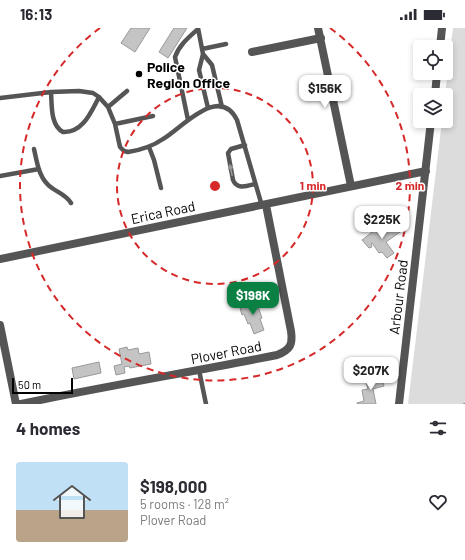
<!DOCTYPE html>
<meta charset="utf-8">
<style>
:root{--surface:#fff;--page:#f2f2f3;--text:#2b2b33;--muted:#7c7c81;--accent:#0b8043}
body{margin:0;font-family:Barlow,sans-serif;background:var(--page);color:var(--text);height:100vh;display:flex;flex-direction:column;font-size:15px;white-space:nowrap}
*{box-sizing:border-box;margin:0}
p{font-size:13px;color:var(--muted)}
.icon{flex:none;width:22px;height:22px;fill:none;stroke:currentColor;stroke-width:2;stroke-linecap:round;stroke-linejoin:round}
.map{position:relative;height:376px;overflow:hidden}
.panel{display:flex;flex-direction:column;background:var(--surface);flex:1}
.panel>*{flex:none}
.buttons{position:absolute;left:413px;top:12px;display:grid;gap:8px}
.buttons a{display:grid;place-items:center;width:40px;height:40px;border-radius:4px;background:var(--surface);box-shadow:0 2px 6px #0003;font-size:20px}
.scale{position:absolute;left:12px;bottom:10px;width:61px;box-sizing:border-box;padding-left:4px;border:2px solid #000;border-top:0;font-size:11px;line-height:14px;white-space:nowrap;color:#000;-webkit-text-stroke:3px #fff;paint-order:stroke}
.price{position:absolute;translate:-50% -34px;padding:0 9px;border-radius:8px;background:#fff;color:#222;font-size:13px;line-height:26px;filter:drop-shadow(0 1px 2px #0008)}
.price::after{content:'';position:absolute;left:50%;top:24px;width:12px;height:9px;margin-left:-6px;background:inherit;clip-path:polygon(0 0,100% 0,50% 100%)}
.price.current{background:var(--accent);color:#fff}
ul{padding:0;list-style:none}
li{display:flex;align-items:center;gap:12px;height:100px;padding:0 16px}
li span{display:grid;place-items:center;flex:none;width:112px;height:80px;border-radius:4px;color:#555}
li>.icon{margin-inline-start:auto}
span .icon{width:48px;height:48px;fill:#fffc;stroke-width:1}
li b{font-size:17px}
h2{display:flex;justify-content:space-between;align-items:center;height:48px;padding:0 16px;font-size:17px}
.status{display:flex;justify-content:space-between;align-items:center;height:28px;padding:0 20px;background:var(--surface);direction:ltr}
.status svg{height:11px;fill:currentColor}
.map>svg:first-child{display:block}
</style>
<div class="status"><b>16:13</b><svg viewBox="0 0 49 12"><path d="M0 12V9h3v3zM5 12V6h3v6zM10 12V3h3v9zM15 12V0h3v12zM26 1h20v11H26zM47 4h2v5h-2z"/></svg></div>
<div class="map">
<svg width="465" height="376" viewBox="0 0 465 376">
<rect width="100%" height="100%" fill="#fff"/>
<path fill="#dcdcdc" d="M 453,0 L 465,0 L 465,376 L 408,376 L 442,93 L 446,93 L 446,67 L 445,67 Z"/>
<path fill="#c4c4c4" stroke="#999" d="M 131,0 L 150,0 L 135,24 L 121,15 Z
M 174,0 L 187,0 L 168,30 L 159,24 Z
M 392,193 L 400,204 L 386,214 L 394,225 L 387,230 L 382,224 L 379,225 L 372,215 L 371,216 L 372,219 L 369,220 L 362,212 L 376,201 L 381,207 L 389,201 L 386,197 Z
M 256,273 L 262,290 L 260,291 L 264,302 L 254,306 L 250,295 L 248,296 L 244,286 L 242,287 L 240,280 L 242,280 L 241,278 Z
M 127,319 L 128,322 L 138,320 L 139,326 L 149,324 L 151,336 L 130,340 L 129,338 L 124,339 L 125,345 L 116,347 L 114,338 L 122,336 L 119,321 Z
M 99,334 L 101,345 L 74,351 L 72,340 Z
M 382,349 L 384,358 L 373,361 L 376,376 L 357,376 L 357,375 L 364,373 L 362,362 L 368,361 L 366,354 Z"/>
<g fill="none" stroke-linecap="round" stroke-linejoin="round">
<path stroke="#777" stroke-width="1.5" stroke-dasharray="1 2" stroke-linecap="butt" d="M 464,376 L 465,374"/>
<path stroke="#555" stroke-width="4.5" d="M 198,0 L 203,26 L 199,42 L 208,80
M 202,21 L 226,16
M 203,26 L 212,37 L 222,79
M 51,64 C 52,76 50,97 63,104 C 83,105 91,84 99,69
M 0,70 L 51,64 L 79,63 L 93,65 L 99,69 L 108,79 L 115,96 L 120,119 L 124,123 L 128,124 C 141,122 153,118 163,111 C 182,100 219,56 237,92 L 262,178
M 108,79 L 127,63
M 188,92 L 175,29 C 179,17 189,9 198,1
M 115,96 L 153,88
M 245,117 L 231,121 L 228,125 L 233,152 C 237,162 247,158 255,156
M 149,119 L 154,132 L 161,160
M 34,121 C 37,134 39,152 52,160 C 59,165 66,167 71,175
M 0,148 L 39,141
M 199,342 L 206,376"/>
<path stroke="#555" stroke-width="8" d="M 318,0 L 351,158
M 440,19 L 442,0
M 252,24 L 321,10
M 435,67 L 437,45
M 0,231 L 426,143
M 0,297 L 16,376
M 21,376 C 106,358 192,344 277,327 C 290,322 293,317 291,303 L 266,177
M 399,376 L 431,93"/>
</g>
<defs><path id="oneway-solid" d="M-6-.8H1V-3.2L6.5 0L1 3.2V.8H-6Z"/></defs>
<use fill="#999" href="#oneway-solid" transform="translate(231 142) rotate(-102)"/>
<g fill="none" stroke="#d62828" stroke-width="2" stroke-dasharray="7 5">
<circle cx="215" cy="158" r="98"/>
<path d="M330 0A195 195 0 1 1 100 0"/>
</g>
<circle fill="#000" stroke="#fff" stroke-width="1.5" cx="139" cy="46" r="4"/>
<g text-anchor="middle" dominant-baseline="central" stroke-width="3" stroke-linejoin="round" paint-order="stroke">
<g font-size="14" font-weight="bold" fill="#000" stroke="#fff" text-anchor="start">
<text x="147" y="38">Police<tspan x="147" dy="16">Region Office</tspan></text>
</g>
<g font-size="14" fill="#000" stroke="#fff">
<text transform="translate(163 184) rotate(-12)">Erica Road</text>
<text transform="translate(398 269) rotate(-83)">Arbour Road</text>
<text transform="translate(226 324) rotate(-11)">Plover Road</text>
</g>
</g>
<circle cx="215" cy="158" r="6" fill="#d62828" stroke="#fff" stroke-width="2"/>
<g font-size="12" text-anchor="middle" font-weight="bold" fill="#d62828" stroke="#fff" stroke-width="3" stroke-linejoin="round" paint-order="stroke">
<text x="313" y="162">1 min</text>
<text x="410" y="162">2 min</text>
</g>
</svg>
<div class="buttons">
<a><svg class="icon" aria-label="locate" viewBox="0 0 24 24"><circle cx="12" cy="12" r="6"/><path d="M12 2v4M12 18v4M2 12h4M18 12h4"/></svg></a>
<a><svg class="icon" aria-label="layers" viewBox="0 0 24 24"><path d="M12 4l9 5-9 5-9-5zM3 14l9 5 9-5"/></svg></a>
</div>
<div class="scale">50 m</div>
<b class="price" style="left:325px;top:81px">$156K</b>
<b class="price" style="left:382px;top:212px">$225K</b>
<b class="price current" style="left:253px;top:288px">$198K</b>
<b class="price" style="left:371px;top:363px">$207K</b>
</div>
<section class="panel">
<h2>4 homes<svg class="icon" aria-label="filters" viewBox="0 0 24 24"><path d="M4 7h16M4 17h16"/><circle cx="9" cy="7" r="2"/><circle cx="15" cy="17" r="2"/></svg></h2>
<ul>
<li><span style="background:linear-gradient(#bfe0f5 60%,#b9a48a 0)"><svg class="icon" aria-label="home" viewBox="0 0 24 24"><path d="M3 11l9-7 9 7M6 9v11h12V9"/></svg></span><div><b>$198,000</b><p>5 rooms · 128 m²</p><p>Plover Road</p></div><svg class="icon" aria-label="heart" viewBox="0 0 24 24"><path d="M12 20l-8-8c-3-5 5-10 8-4 3-6 11-1 8 4z"/></svg></li>
</ul>
</section>
